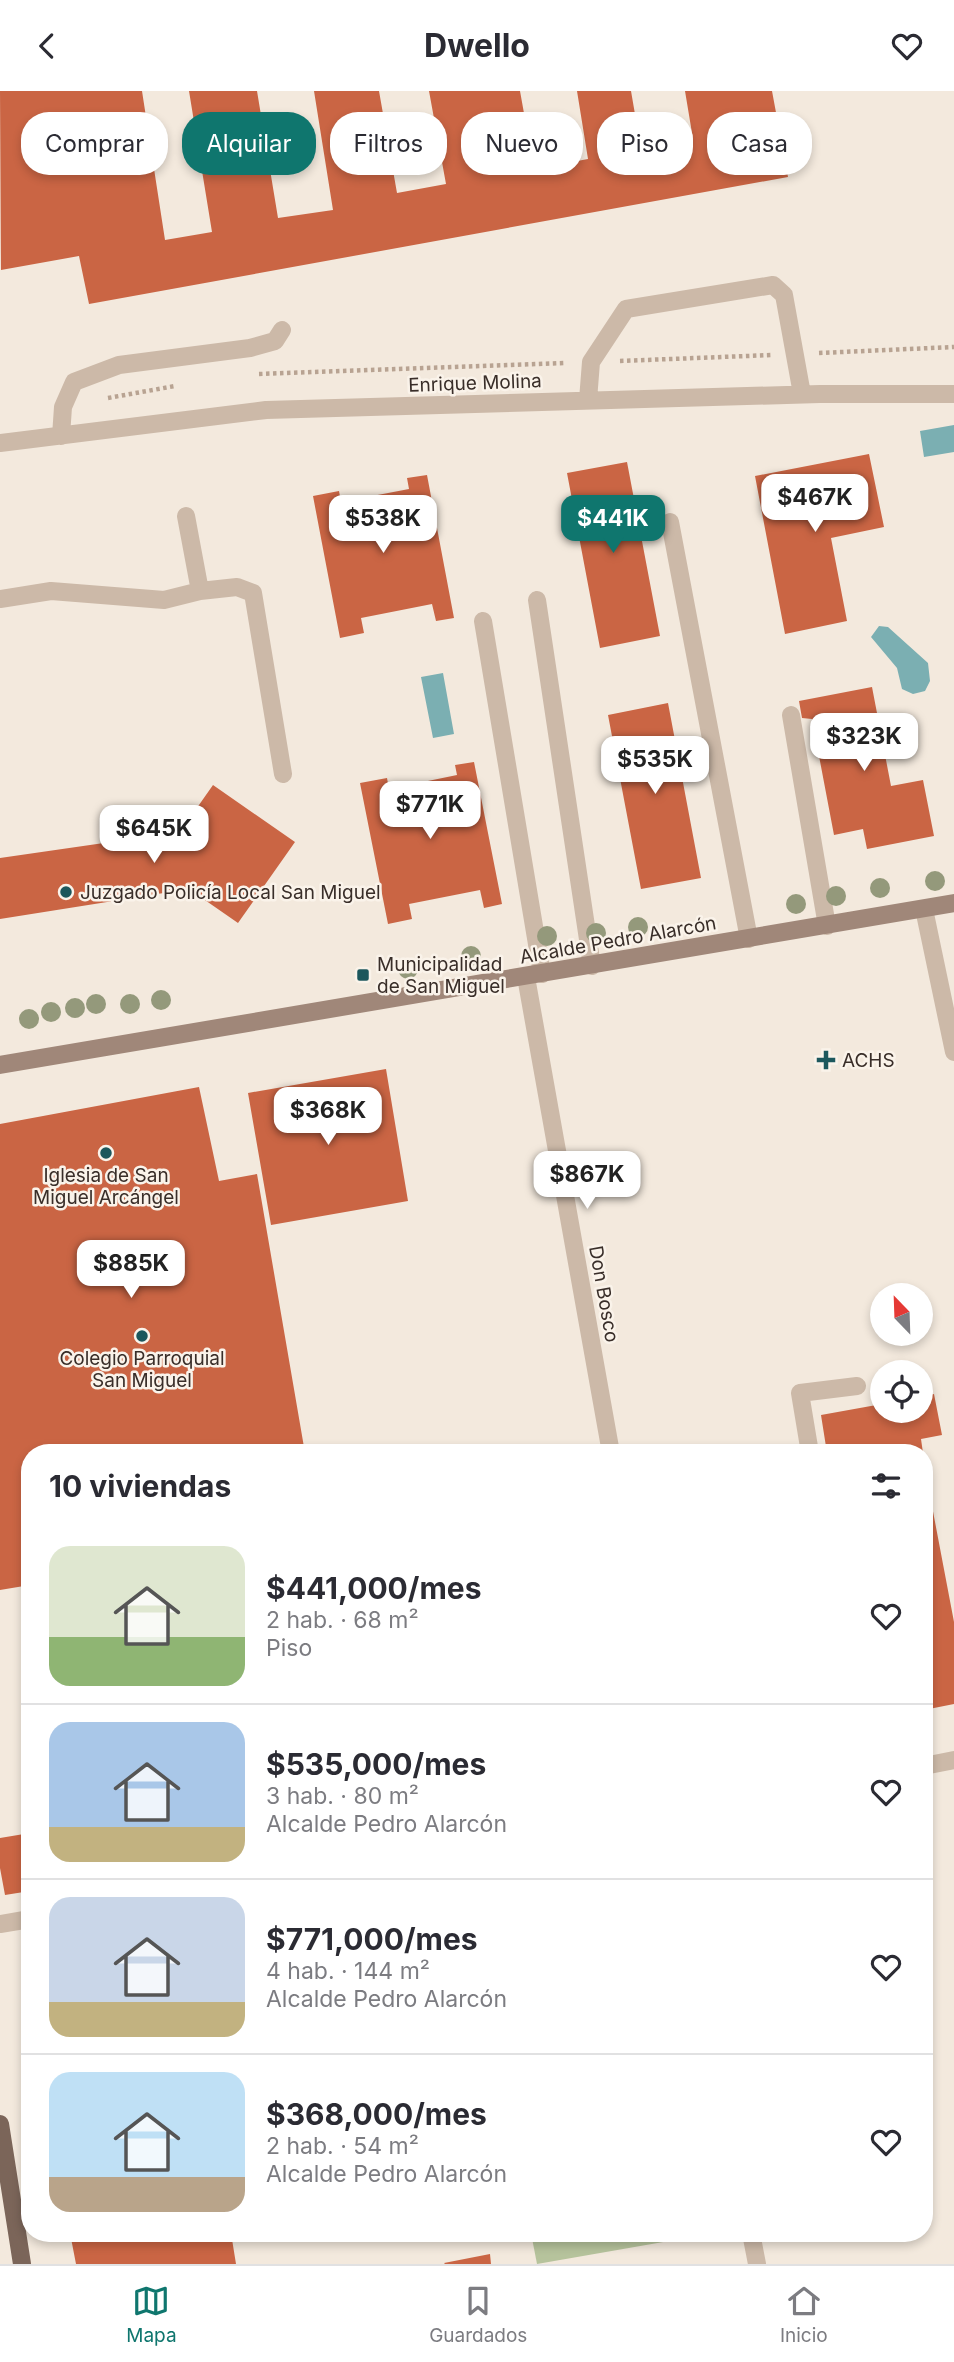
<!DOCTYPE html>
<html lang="es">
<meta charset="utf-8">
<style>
:root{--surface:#fff;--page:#f7f7f7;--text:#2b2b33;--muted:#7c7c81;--line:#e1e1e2;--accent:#0f766e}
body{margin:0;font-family:Inter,sans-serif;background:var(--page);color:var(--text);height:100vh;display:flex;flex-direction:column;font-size:26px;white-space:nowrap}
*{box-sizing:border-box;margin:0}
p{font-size:23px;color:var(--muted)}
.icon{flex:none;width:38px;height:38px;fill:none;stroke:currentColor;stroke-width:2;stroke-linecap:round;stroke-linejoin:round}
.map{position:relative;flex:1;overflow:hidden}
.panel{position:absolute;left:21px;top:1353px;width:912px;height:798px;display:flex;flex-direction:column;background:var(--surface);border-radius:28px;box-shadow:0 4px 10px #0003}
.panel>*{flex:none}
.banner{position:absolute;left:21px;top:21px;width:914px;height:63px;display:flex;gap:14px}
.needle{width:46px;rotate:337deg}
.tools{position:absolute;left:870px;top:1192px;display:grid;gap:14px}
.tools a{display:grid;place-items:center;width:63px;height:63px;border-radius:50%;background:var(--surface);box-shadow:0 4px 10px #0003;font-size:35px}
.price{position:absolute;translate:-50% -60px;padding:0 16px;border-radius:14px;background:#fff;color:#222;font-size:23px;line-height:46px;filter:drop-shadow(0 2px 4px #0008)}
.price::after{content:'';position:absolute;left:50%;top:42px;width:21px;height:16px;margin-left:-10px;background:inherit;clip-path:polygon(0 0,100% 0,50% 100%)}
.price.selected{background:var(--accent);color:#fff}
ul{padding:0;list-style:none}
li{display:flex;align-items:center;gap:21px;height:175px;padding:0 28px}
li+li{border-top:2px solid var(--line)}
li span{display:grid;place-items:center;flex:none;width:196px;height:140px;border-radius:21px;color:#555}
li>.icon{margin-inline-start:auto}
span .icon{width:84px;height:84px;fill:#fffc;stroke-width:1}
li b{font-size:30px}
h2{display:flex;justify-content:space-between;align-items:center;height:84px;padding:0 28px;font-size:30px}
.pill{padding:0 24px;border-radius:28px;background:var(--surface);box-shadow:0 4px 10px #0003;font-size:24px;line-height:63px}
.pill.selected{background:var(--accent);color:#fff}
header{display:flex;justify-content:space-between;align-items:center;height:91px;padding:0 28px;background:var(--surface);font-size:32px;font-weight:700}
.tab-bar{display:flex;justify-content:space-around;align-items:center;height:98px;border-top:2px solid var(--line);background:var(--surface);font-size:19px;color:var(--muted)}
.tab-bar a{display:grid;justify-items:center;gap:4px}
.tab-bar .selected{color:var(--accent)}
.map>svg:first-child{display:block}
</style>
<header><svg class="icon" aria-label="back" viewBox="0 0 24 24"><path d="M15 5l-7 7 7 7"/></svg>Dwello<svg class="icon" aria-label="heart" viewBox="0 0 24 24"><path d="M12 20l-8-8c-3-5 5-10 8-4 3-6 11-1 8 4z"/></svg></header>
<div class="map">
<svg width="954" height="2173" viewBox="0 0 954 2173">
<rect width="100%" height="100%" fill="#f3e9dd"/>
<path fill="#b6c39c" d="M 531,2142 L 668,2142 L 669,2150 L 537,2173 Z"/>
<path fill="#7bafb2" d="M 954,334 L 954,361 L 924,366 L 920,340 Z
M 879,535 L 888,536 L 928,572 L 930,590 L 925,600 L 913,603 L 902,598 L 897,577 L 871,546 Z
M 443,582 L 454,643 L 433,647 L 421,586 Z"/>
<path fill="#ca6544" d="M 0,0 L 142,0 L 165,149 L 212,141 L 189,0 L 257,0 L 278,127 L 333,119 L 314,0 L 379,0 L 397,102 L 446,93 L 429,0 L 520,0 L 534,78 L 588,68 L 577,0 L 631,0 L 641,58 L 693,48 L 685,0 L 772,0 L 788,86 L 89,213 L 79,165 L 1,179 Z
M 869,363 L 884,436 L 831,447 L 847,530 L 785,543 L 755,385 Z
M 627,371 L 660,545 L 600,557 L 567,382 Z
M 427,384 L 454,527 L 436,530 L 432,513 L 361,527 L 364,542 L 340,547 L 313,405 L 339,400 L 341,411 L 409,398 L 407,387 Z
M 872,596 L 891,695 L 923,689 L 934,745 L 867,758 L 863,738 L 834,744 L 812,628 L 802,627 L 799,610 Z
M 668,612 L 701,787 L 641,798 L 608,624 Z
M 474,671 L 502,813 L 484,817 L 480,799 L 409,813 L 412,828 L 388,833 L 360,692 L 387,687 L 389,698 L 457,684 L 455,674 Z
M 213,694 L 295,751 L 238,832 L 189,798 L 0,828 L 0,767 L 180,741 Z
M 386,978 L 408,1110 L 271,1134 L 248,1002 Z
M 199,996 L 219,1090 L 257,1083 L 305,1362 L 30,1362 L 30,1494 L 0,1499 L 0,1033 Z
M 934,1303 L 942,1344 L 921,1348 L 923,1362 L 848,1362 L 847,1358 L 827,1362 L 821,1324 L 882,1313 L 882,1320 L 920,1320 L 920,1306 Z
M 924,1373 L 954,1531 L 954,1613 L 924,1619 Z
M 30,1742 L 30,1800 L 5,1804 L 0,1777 L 0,1747 Z
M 30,1877 L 30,1918 L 28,1918 L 21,1879 Z
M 70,2142 L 231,2142 L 236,2173 L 76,2173 Z
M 490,2163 L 491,2173 L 445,2173 L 444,2172 Z"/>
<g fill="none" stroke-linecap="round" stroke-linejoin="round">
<path stroke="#b8a392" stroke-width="4.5" stroke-dasharray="3.5 3.5" stroke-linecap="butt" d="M 819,262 L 954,256
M 620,270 L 772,264
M 259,283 L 565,272
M 108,307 L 175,295"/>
<path stroke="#ccb9a8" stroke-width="18" d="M 588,309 L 591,271 L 626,218 L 773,194 L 784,204 L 802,303
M 61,345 L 63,316 L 74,291 L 119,274 L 250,257 L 275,250 L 282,239
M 0,352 L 266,319 L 820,303 L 954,303
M 186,425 L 200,500
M 670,431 L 749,848
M 0,508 L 51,500 L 164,509 L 200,500 L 237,496 L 253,502 L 283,683
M 537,509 L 592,875
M 483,530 L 542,883
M 791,624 L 827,835
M 924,818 L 954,961
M 810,1362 L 800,1302 L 857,1295"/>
<path stroke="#ccb9a8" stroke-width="18" d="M 526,886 L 611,1362
M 924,1675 L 954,1669
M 0,1833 L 30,1828
M 751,2142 L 757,2173"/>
<path stroke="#a08779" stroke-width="18" d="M 0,974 L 954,812"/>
<path stroke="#7b6559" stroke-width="18" d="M 0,2033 L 22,2173"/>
</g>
<g fill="#94997b">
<circle cx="935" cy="790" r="10"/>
<circle cx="880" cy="797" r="10"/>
<circle cx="836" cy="805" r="10"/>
<circle cx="796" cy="813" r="10"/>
<circle cx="638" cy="836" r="10"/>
<circle cx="596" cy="842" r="10"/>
<circle cx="547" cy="845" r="10"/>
<circle cx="471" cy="865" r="10"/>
<circle cx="408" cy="878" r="10"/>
<circle cx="161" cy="909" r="10"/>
<circle cx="96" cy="913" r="10"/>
<circle cx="130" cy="913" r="10"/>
<circle cx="75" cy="917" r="10"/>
<circle cx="51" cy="921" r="10"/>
<circle cx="29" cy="928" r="10"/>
</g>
<g fill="#1c575c" stroke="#faf3ea" stroke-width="2.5">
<circle cx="66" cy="801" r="7"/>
<rect x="356" y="877" width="14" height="14" rx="3.5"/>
<path d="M822.5 958.5h7v7h7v7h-7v7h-7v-7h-7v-7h7z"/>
<circle cx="106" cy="1062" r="7"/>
<circle cx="142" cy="1245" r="7"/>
</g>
<g text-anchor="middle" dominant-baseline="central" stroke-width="5" stroke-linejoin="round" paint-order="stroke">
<g font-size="19" fill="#392e29" stroke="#faf3ea">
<text transform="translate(475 292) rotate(-2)">Enrique Molina</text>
<text transform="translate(618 849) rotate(-10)">Alcalde Pedro Alarcón</text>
<text transform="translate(604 1203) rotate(80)">Don Bosco</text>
</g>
<g font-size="19" fill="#392e29" stroke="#faf3ea" text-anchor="start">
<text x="80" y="801">Juzgado Policía Local San Miguel</text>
<text x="377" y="873">Municipalidad<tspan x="377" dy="22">de San Miguel</tspan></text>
<text x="842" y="969">ACHS</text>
<text x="106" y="1084" text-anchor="middle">Iglesia de San<tspan x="106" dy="22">Miguel Arcángel</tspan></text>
<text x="142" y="1267" text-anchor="middle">Colegio Parroquial<tspan x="142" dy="22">San Miguel</tspan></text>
</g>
</g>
</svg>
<div class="tools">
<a><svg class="needle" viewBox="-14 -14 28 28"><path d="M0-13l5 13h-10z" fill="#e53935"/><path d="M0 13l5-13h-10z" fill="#7c7c81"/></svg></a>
<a><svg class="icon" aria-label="locate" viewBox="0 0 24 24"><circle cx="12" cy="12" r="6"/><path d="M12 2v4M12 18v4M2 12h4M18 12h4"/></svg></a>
</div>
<b class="price" style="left:815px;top:443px">$467K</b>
<b class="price" style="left:383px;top:464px">$538K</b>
<b class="price selected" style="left:613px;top:464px">$441K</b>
<b class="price" style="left:864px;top:682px">$323K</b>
<b class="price" style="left:655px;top:705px">$535K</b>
<b class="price" style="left:430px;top:750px">$771K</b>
<b class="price" style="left:154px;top:774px">$645K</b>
<b class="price" style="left:328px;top:1056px">$368K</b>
<b class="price" style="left:587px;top:1120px">$867K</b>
<b class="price" style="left:131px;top:1209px">$885K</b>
<div class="banner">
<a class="pill">Comprar</a>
<a class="pill selected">Alquilar</a>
<a class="pill">Filtros</a>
<a class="pill">Nuevo</a>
<a class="pill">Piso</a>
<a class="pill">Casa</a>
</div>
<section class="panel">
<h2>10 viviendas<svg class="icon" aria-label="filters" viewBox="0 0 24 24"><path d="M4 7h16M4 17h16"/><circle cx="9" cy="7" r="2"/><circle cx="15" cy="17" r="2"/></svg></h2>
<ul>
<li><span style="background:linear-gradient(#dfe7d0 65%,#8fb573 0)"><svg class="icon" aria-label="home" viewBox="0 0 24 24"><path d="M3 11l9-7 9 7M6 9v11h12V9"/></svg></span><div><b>$441,000/mes</b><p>2 hab. · 68 m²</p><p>Piso</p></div><svg class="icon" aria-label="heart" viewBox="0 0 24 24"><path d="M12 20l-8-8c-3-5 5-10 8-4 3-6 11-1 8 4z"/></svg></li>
<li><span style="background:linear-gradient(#a9c7e8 75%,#c2b280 0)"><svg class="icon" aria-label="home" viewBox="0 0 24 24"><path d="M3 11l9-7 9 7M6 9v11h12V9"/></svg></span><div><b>$535,000/mes</b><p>3 hab. · 80 m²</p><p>Alcalde Pedro Alarcón</p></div><svg class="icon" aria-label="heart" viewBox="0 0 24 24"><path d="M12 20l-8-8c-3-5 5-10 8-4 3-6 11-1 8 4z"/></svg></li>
<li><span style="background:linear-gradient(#c9d6e8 75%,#c2b280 0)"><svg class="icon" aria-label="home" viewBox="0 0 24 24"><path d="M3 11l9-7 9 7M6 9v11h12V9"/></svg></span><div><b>$771,000/mes</b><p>4 hab. · 144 m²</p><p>Alcalde Pedro Alarcón</p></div><svg class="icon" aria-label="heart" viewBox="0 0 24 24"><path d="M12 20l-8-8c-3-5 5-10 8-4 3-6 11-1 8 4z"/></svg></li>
<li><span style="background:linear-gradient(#bfe0f5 75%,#b9a48a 0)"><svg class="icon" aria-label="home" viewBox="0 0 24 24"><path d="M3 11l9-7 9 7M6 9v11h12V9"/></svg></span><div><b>$368,000/mes</b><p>2 hab. · 54 m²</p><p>Alcalde Pedro Alarcón</p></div><svg class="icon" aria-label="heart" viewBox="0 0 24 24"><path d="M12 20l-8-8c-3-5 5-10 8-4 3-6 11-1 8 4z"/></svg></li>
</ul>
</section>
</div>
<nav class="tab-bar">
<a class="selected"><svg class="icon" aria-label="map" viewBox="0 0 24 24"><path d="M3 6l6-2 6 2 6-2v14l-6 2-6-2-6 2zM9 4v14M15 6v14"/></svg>Mapa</a>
<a><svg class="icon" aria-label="saved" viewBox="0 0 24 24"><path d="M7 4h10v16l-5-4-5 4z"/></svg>Guardados</a>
<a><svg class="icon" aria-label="home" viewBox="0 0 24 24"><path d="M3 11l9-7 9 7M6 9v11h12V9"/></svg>Inicio</a>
</nav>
